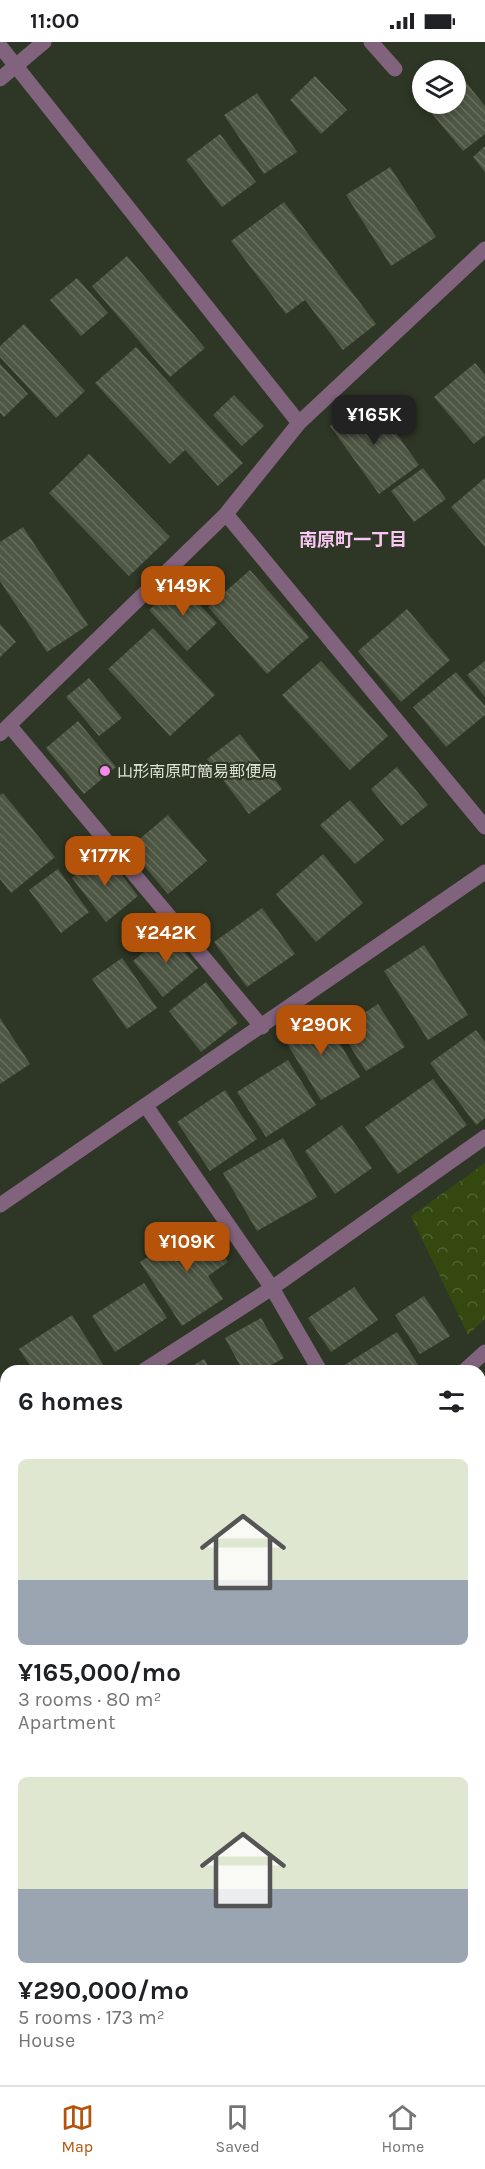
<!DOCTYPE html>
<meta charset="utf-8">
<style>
:root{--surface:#fff;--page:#f2f2f2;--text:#202124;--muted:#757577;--line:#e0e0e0;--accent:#b45309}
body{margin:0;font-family:Karla,"Noto Sans JP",sans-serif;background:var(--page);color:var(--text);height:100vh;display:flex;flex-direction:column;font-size:22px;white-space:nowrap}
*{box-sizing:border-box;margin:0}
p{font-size:20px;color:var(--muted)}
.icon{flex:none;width:33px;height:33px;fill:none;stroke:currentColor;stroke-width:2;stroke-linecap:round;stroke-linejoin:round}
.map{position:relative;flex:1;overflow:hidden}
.sheet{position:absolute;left:0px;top:1323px;width:486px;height:720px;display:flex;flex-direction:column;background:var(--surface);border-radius:18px 18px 0 0;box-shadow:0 3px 9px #0003}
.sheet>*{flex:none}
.buttons{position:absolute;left:412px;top:18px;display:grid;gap:12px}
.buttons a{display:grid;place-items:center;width:54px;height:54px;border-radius:50%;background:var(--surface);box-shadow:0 3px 9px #0003;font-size:30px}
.price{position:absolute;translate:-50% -51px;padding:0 14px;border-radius:12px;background:var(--accent);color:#fff;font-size:20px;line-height:39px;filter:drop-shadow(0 2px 3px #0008)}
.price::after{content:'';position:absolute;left:50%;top:36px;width:18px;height:14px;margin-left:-9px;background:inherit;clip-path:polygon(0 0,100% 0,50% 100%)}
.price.on{background:#222;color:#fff}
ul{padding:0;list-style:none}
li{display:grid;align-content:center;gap:12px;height:318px;padding:0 18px}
li span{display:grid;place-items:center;height:186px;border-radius:9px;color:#555}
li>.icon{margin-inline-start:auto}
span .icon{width:108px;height:108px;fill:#fffc;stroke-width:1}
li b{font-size:26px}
h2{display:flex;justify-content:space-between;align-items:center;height:72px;padding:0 18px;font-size:26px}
.status{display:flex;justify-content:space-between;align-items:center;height:42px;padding:0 30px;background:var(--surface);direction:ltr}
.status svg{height:16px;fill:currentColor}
.dock{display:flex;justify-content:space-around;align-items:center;height:84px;border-top:2px solid var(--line);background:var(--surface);font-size:16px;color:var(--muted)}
.dock a{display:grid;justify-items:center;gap:3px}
.dock .on{color:var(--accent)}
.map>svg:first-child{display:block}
</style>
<div class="status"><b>11:00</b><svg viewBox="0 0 49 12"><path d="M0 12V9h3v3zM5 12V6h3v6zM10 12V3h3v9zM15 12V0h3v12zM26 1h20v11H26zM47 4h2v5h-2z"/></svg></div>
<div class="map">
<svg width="485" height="2043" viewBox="0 0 485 2043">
<defs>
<pattern id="park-crowns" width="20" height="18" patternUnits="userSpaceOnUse" patternTransform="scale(1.5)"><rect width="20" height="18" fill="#344810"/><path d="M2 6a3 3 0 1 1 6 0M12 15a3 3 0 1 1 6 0" fill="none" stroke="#516232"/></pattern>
<pattern id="building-back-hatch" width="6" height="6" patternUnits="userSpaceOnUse" patternTransform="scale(1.5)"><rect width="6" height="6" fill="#4e5644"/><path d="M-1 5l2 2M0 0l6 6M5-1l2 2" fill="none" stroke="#676e5e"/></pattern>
</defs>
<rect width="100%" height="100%" fill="#2e3625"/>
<path fill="#364029" d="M 485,1988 L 485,2043 L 273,2043 L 296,2037 L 480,2037 L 480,1990 Z"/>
<path fill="url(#park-crowns)" d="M 485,1121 L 485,1277 L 468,1293 L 411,1174 Z"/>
<path fill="url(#building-back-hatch)" d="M 456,28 L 485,64 L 485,92 L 463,109 L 424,62 L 456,62 Z
M 315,34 L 347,68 L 321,92 L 290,58 Z
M 257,51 L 297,110 L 264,132 L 224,73 Z
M 220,92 L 256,140 L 222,165 L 186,118 Z
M 485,104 L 485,130 L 473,115 Z
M 390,125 L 436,195 L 391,224 L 346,153 Z
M 284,160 L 376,282 L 343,308 L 305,258 L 286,272 L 231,199 Z
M 127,214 L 205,306 L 170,335 L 92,244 Z
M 77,236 L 108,271 L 81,294 L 50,258 Z
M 24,282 L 85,349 L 56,376 L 0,315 L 0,304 Z
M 136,305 L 243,421 L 218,444 L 185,408 L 170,422 L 95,341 Z
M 475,321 L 485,333 L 485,393 L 474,402 L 434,355 Z
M 0,322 L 28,352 L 4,375 L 0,371 Z
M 234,353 L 264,384 L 242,404 L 213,373 Z
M 370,355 L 419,423 L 379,452 L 330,384 Z
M 89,412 L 170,495 L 129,534 L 49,451 Z
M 423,426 L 446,457 L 414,480 L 391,449 Z
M 485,436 L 485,505 L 451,465 Z
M 23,485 L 88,583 L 47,610 L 0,539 L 0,500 Z
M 250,528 L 309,595 L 267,632 L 208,565 Z
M 178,540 L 217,581 L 187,609 L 149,568 Z
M 407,567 L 450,618 L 401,660 L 358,609 Z
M 0,582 L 16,600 L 0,615 Z
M 153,586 L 215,653 L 170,694 L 108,627 Z
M 321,619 L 388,694 L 350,728 L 282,653 Z
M 485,619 L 485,655 L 467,633 Z
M 456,630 L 485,664 L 485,673 L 446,705 L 413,665 Z
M 89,636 L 122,676 L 99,694 L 66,655 Z
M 78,679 L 116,725 L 84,752 L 46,706 Z
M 240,692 L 282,747 L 249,772 L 207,717 Z
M 397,725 L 428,763 L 401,784 L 371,747 Z
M 3,751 L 55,815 L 11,851 L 0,837 L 0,753 Z
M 350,758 L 384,798 L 355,822 L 320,783 Z
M 168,773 L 207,819 L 168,852 L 129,806 Z
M 104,810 L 138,854 L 106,880 L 72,836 Z
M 323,812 L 363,861 L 316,900 L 276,852 Z
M 58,827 L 89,870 L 61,891 L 29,848 Z
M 262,866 L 295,912 L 247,945 L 214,900 Z
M 169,890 L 198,926 L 163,955 L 133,919 Z
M 424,903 L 468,973 L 428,998 L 384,929 Z
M 122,916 L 157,966 L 127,987 L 92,937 Z
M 206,940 L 238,981 L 201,1010 L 169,969 Z
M 378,962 L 405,1005 L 366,1029 L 339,987 Z
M 321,970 L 360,1035 L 321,1058 L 282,993 Z
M 0,976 L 30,1022 L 0,1042 Z
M 476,988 L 485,1000 L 485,1076 L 476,1083 L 430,1021 Z
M 288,1018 L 316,1063 L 266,1095 L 237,1050 Z
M 433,1037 L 467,1083 L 398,1132 L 365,1085 Z
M 225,1048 L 257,1097 L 210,1129 L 177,1080 Z
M 342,1083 L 372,1126 L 335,1152 L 305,1109 Z
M 283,1096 L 317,1155 L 257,1189 L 223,1131 Z
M 202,1180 L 228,1220 L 208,1234 L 223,1257 L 182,1284 L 140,1220 Z
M 144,1241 L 167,1276 L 115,1310 L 92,1274 Z
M 354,1245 L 378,1278 L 331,1310 L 308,1276 Z
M 424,1254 L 450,1294 L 420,1312 L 395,1273 Z
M 72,1273 L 104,1324 L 96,1329 L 34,1329 L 19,1307 Z
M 261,1276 L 284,1316 L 260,1329 L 243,1329 L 225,1296 Z
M 397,1290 L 422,1329 L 335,1329 Z
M 204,1317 L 211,1329 L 184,1329 Z
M 485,1401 L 485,1442 L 480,1434 L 480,1405 Z
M 6,1460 L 6,1526 L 0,1529 L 0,1464 Z
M 485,1480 L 485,1531 L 480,1534 L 480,1482 Z
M 6,1555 L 6,1604 L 0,1607 L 0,1559 Z
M 485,1584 L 485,1622 L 480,1609 L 480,1586 Z
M 6,1624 L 6,1668 L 0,1654 L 0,1626 Z
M 2,1670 L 6,1678 L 6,1705 L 0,1708 L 0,1672 Z
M 6,1719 L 6,1741 L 0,1721 Z
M 6,1822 L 6,1853 L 0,1855 L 0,1824 Z
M 485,1930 L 485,1958 L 480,1960 L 480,1931 Z
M 6,1961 L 6,2030 L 0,2026 L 0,1969 Z
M 485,2020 L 485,2043 L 412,2043 L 411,2039 L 418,2037 L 480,2037 L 480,2021 Z
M 119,2037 L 173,2037 L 174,2043 L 121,2043 Z"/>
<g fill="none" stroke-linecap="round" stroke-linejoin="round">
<path stroke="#82637e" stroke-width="15" d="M 371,0 L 395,27
M 0,4 L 299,381
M 0,37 L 44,0
M 226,472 L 485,785
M 9,683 L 262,985
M 0,692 L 226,472 L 299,381 L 485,207
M 146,1064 L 272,1246 L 320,1329
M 0,1163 L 485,830
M 143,1329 L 272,1246 L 485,1095
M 464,1329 L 485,1310
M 0,1422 L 6,1418
M 480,1687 L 485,1686
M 0,1807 L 6,1805"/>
</g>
<circle fill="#f788ec" stroke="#2e3625" stroke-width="2" cx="105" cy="729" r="6"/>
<g text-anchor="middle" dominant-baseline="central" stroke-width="4.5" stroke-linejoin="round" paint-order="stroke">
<g font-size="16" fill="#dbe0d5" stroke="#2e3625" text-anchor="start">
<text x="117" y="729">山形南原町簡易郵便局</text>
</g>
<g font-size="18" font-weight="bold" fill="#f9c7f3" stroke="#2e3625">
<text x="353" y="498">南原町一丁目</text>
</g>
</g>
</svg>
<div class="buttons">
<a><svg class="icon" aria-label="layers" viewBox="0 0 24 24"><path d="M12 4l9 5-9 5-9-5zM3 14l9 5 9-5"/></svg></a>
</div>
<b class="price on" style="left:374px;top:404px">¥165K</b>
<b class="price" style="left:183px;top:575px">¥149K</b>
<b class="price" style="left:105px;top:845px">¥177K</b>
<b class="price" style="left:166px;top:922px">¥242K</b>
<b class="price" style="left:321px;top:1014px">¥290K</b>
<b class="price" style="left:187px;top:1231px">¥109K</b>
<section class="sheet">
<h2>6 homes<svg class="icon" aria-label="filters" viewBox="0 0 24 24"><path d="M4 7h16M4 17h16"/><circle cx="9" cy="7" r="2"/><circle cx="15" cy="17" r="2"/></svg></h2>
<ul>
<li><span style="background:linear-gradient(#dfe7d0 65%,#9aa5b1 0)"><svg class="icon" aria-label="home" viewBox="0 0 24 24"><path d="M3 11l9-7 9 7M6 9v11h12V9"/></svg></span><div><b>¥165,000/mo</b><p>3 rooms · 80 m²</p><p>Apartment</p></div></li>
<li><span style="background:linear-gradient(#dfe7d0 60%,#9aa5b1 0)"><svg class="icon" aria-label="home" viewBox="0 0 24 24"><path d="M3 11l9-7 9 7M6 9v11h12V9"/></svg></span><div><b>¥290,000/mo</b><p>5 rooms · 173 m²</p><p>House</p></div></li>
</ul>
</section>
</div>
<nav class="dock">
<a class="on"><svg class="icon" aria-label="map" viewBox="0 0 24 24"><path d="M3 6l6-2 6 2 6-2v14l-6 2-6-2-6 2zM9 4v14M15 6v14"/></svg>Map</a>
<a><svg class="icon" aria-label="saved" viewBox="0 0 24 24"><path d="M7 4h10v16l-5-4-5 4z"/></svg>Saved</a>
<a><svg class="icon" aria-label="home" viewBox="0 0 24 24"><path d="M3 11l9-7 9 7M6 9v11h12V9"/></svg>Home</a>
</nav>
